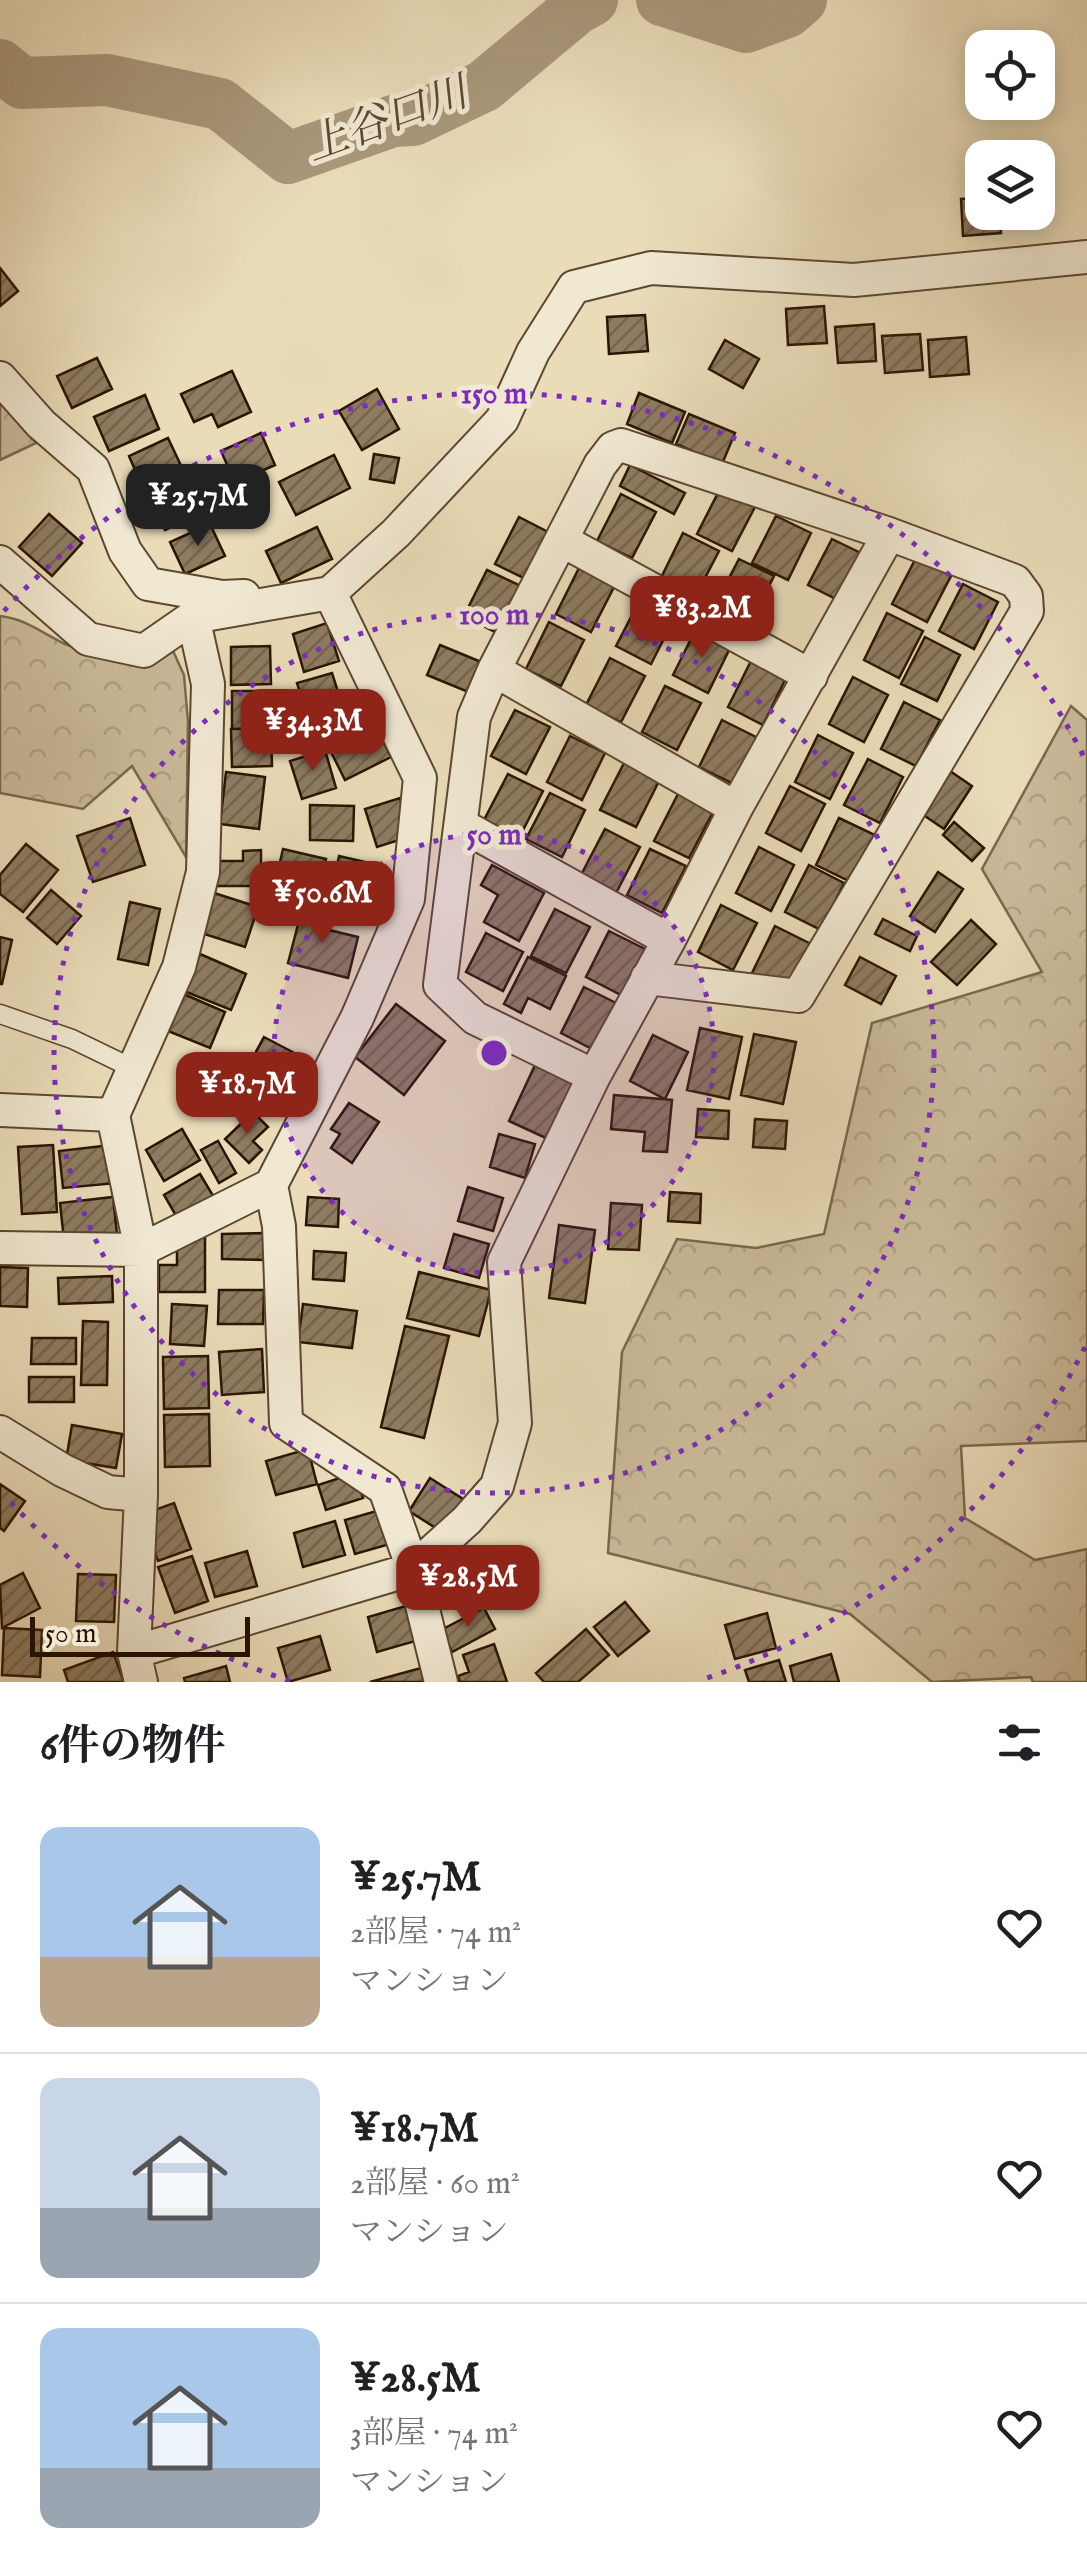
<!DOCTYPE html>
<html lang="ja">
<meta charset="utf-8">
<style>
:root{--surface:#fff;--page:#f2f2f2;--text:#202124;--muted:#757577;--line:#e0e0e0;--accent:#8f2418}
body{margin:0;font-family:"IM FELL English","Noto Serif JP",serif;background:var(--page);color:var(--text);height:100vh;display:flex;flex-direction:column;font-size:38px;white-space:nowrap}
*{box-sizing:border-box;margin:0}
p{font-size:32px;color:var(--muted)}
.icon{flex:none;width:55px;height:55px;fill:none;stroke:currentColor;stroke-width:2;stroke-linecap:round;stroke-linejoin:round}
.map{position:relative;height:1682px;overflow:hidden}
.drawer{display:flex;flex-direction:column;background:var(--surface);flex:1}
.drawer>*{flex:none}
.buttons{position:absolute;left:965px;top:30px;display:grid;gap:20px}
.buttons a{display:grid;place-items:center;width:90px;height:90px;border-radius:20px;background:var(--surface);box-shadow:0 5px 25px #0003;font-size:50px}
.scale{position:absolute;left:30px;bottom:25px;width:220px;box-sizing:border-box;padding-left:10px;border:5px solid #2b1502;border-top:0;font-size:28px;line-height:35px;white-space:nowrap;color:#2b1502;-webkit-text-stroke:8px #f1e8d2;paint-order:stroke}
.price{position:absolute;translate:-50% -85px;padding:0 22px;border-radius:20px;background:var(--accent);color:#fff;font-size:32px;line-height:65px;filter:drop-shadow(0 2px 5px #0008)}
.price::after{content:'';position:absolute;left:50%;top:60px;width:30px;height:22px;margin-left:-15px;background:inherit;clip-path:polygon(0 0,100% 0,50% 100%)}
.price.selected{background:#222;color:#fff}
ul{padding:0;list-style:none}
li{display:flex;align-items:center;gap:30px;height:250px;padding:0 40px}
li+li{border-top:2px solid var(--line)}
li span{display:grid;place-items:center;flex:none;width:280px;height:200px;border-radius:20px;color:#555}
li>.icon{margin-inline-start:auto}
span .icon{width:120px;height:120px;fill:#fffc;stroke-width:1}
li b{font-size:42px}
h2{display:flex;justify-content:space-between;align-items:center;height:120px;padding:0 40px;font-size:42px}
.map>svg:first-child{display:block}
</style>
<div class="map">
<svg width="1087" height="1682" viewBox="0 0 1087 1682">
<defs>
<pattern id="forest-crowns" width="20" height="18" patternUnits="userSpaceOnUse" patternTransform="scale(2.5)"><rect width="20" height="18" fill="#caba9a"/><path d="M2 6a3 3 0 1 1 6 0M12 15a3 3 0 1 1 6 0" fill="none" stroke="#ae9f83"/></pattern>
<pattern id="building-hatch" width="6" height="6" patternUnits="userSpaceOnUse" patternTransform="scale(2.5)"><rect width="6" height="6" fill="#8e7c61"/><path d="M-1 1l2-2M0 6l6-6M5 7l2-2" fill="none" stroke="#74644e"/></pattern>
</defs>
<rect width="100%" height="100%" fill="#eadcb9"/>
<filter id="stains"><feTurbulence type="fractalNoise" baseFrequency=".002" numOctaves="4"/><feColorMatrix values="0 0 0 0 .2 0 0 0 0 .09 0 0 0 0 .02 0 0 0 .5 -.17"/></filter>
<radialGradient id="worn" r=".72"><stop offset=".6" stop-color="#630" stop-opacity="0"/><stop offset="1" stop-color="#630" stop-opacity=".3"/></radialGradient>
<path fill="url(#forest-crowns)" stroke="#7a684e" stroke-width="2.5" d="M 0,400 L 36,443 L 0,460 Z
M 0,616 C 26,619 42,633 65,644 C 95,657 138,645 168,640 L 184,675 L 188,722 L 186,857 L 132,766 L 83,809 L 0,793 Z
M 1071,706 L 1087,720 L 1087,1441 L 961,1446 L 965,1518 L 1035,1560 L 1087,1549 L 1087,1682 L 1033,1682 L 1031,1677 L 932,1682 L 850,1614 L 608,1553 L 622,1352 L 677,1239 L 756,1248 L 824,1234 L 872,1023 L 1042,972 L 982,869 Z"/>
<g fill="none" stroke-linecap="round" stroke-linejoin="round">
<path stroke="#a9987b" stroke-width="52" d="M 662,0 L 746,27 L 787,12 L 801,0
M 0,65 L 22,83 L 107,80 L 220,104 L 288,158 L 393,121 L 413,120 L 484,86 L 576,9 L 592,0"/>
</g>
<path fill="url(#building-hatch)" stroke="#2b1502" stroke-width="2.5" d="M 982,198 L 982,212 L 1000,212 L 1001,233 L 963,236 L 961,199 Z
M 0,268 L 18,291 L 0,306 Z
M 824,306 L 827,343 L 788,345 L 786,309 Z
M 645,315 L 648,351 L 609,354 L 607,317 Z
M 874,324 L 876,361 L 838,363 L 835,327 Z
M 920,334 L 923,370 L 885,373 L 882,336 Z
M 966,337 L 969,374 L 930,377 L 928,340 Z
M 725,340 L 759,359 L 743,388 L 709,369 Z
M 97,358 L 112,389 L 72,408 L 57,376 Z
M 232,371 L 251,412 L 218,427 L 212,414 L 194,422 L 181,394 Z
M 377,389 L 399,429 L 362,450 L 339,411 Z
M 639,393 L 685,412 L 672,443 L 627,424 Z
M 145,395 L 159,429 L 109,451 L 94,417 Z
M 689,414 L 735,433 L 722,464 L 676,444 Z
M 261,433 L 275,465 L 235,483 L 221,451 Z
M 168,438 L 183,470 L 143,488 L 129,456 Z
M 374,454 L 399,458 L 394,483 L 370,479 Z
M 334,455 L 350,488 L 296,515 L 279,482 Z
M 630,465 L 685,493 L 674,514 L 620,486 Z
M 190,480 L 205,511 L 165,530 L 151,498 Z
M 721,487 L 756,505 L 732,551 L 697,534 Z
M 621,494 L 656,512 L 632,558 L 597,541 Z
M 49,514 L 82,543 L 52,576 L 19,547 Z
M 776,516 L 811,533 L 788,580 L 752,563 Z
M 519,517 L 554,535 L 530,581 L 495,564 Z
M 210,524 L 225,556 L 185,574 L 170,542 Z
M 317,527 L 332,559 L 281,583 L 266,551 Z
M 683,533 L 719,551 L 695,597 L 660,580 Z
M 832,539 L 867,556 L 844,603 L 808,585 Z
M 916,558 L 951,576 L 927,622 L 892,604 Z
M 739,559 L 774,576 L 750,623 L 715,605 Z
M 579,568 L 615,585 L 591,632 L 556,614 Z
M 487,570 L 523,587 L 499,634 L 464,616 Z
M 963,584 L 998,602 L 974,649 L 939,631 Z
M 640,600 L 675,617 L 651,664 L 616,646 Z
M 887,613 L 923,631 L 899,678 L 864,660 Z
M 549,622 L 584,640 L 561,686 L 526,669 Z
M 327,623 L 339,661 L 304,672 L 293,634 Z
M 696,629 L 731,646 L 708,693 L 673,675 Z
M 925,637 L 960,655 L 937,701 L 901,684 Z
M 440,645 L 486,664 L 473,694 L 427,675 Z
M 270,646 L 271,684 L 231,685 L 231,647 Z
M 610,658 L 645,676 L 621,722 L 586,705 Z
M 751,661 L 786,678 L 763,725 L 728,707 Z
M 332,673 L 344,711 L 309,721 L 297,683 Z
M 853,677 L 888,695 L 864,742 L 829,724 Z
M 665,686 L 701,703 L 677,750 L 642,732 Z
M 232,691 L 271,691 L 272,728 L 232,729 Z
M 904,702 L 940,720 L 916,766 L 881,749 Z
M 515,710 L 550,727 L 526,774 L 491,756 Z
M 372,719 L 391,757 L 345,780 L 322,734 L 350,720 L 354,728 Z
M 722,720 L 758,738 L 734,784 L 699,767 Z
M 271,728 L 272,766 L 232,767 L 231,729 Z
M 818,735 L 853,753 L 830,799 L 795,782 Z
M 570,736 L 605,753 L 582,800 L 547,782 Z
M 325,750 L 336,788 L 302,799 L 290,761 Z
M 868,759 L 903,777 L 880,823 L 844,805 Z
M 624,763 L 659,781 L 636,827 L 600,810 Z
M 947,769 L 972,786 L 944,829 L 919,812 Z
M 226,772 L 265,777 L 259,829 L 220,824 Z
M 508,774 L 543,791 L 519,838 L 484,820 Z
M 790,786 L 825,804 L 801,851 L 766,833 Z
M 550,793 L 585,810 L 562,857 L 526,839 Z
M 678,794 L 713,812 L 689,858 L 654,841 Z
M 400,798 L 412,836 L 377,847 L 365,809 Z
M 310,805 L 354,806 L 353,841 L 310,840 Z
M 130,818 L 145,865 L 93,882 L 77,836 Z
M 839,818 L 875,835 L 851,882 L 816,865 Z
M 954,822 L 984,848 L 972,861 L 943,835 Z
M 605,829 L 640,847 L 616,893 L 581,875 Z
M 26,844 L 58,870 L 23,912 L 0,894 L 0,875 Z
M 759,847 L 794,865 L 771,911 L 736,893 Z
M 283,849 L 326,859 L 317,898 L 274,888 Z
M 650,849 L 686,866 L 662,913 L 627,895 Z
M 261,850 L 261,886 L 216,886 L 216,861 L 243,861 L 243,851 Z
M 339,856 L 382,866 L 374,905 L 331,895 Z
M 492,865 L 544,893 L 519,941 L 484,922 L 498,895 L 481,885 Z
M 809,865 L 844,883 L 821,930 L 785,912 Z
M 938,872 L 963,889 L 935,932 L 910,916 Z
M 51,890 L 81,916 L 57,944 L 27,918 Z
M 214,893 L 258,907 L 245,947 L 201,933 Z
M 130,902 L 160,909 L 148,965 L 118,959 Z
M 721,905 L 757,923 L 733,970 L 698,952 Z
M 302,909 L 329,916 L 325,929 L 358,937 L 348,978 L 288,963 Z
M 555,909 L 590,927 L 566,973 L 531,956 Z
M 883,919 L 917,936 L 910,951 L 875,934 Z
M 971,920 L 996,944 L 957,985 L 931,962 Z
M 775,926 L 811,944 L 787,991 L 752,973 Z
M 609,931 L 645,949 L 621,995 L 586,977 Z
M 486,933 L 523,952 L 503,991 L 466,972 Z
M 0,937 L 12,940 L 2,984 L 0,984 Z
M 200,954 L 246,974 L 231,1010 L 184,991 Z
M 528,957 L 566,976 L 550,1009 L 528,998 L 521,1013 L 504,1004 Z
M 860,957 L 896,976 L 881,1004 L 845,985 Z
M 584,987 L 620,1005 L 596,1051 L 561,1033 Z
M 179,992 L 225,1012 L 210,1048 L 163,1029 Z
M 396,1004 L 445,1041 L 404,1095 L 355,1057 Z
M 700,1028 L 742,1037 L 729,1099 L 687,1090 Z
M 754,1034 L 796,1042 L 783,1104 L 741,1095 Z
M 653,1035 L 688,1052 L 665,1099 L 630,1081 Z
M 264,1037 L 319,1066 L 292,1116 L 274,1106 L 281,1094 L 244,1074 Z
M 536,1063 L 574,1080 L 548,1139 L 509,1121 Z
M 614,1095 L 672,1100 L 667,1152 L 643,1151 L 645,1132 L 611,1129 Z
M 349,1103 L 379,1122 L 352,1163 L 331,1148 L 340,1134 L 331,1129 Z
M 698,1109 L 729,1111 L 728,1139 L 696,1137 Z
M 253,1112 L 268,1127 L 253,1141 L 262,1150 L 249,1163 L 225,1139 Z
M 755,1119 L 787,1121 L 785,1149 L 753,1147 Z
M 182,1129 L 200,1160 L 164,1181 L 146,1150 Z
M 499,1134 L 535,1144 L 525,1178 L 490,1167 Z
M 218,1141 L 236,1173 L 219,1183 L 201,1150 Z
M 53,1145 L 57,1212 L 22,1214 L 18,1147 Z
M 112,1145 L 117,1183 L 63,1188 L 59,1151 Z
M 200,1174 L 218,1204 L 182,1226 L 164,1195 Z
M 468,1187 L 503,1198 L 493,1231 L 458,1221 Z
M 670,1192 L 701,1194 L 700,1223 L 668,1221 Z
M 113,1197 L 117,1234 L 64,1240 L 60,1203 Z
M 308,1197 L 339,1199 L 338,1227 L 306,1225 Z
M 611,1203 L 642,1205 L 639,1250 L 608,1249 Z
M 559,1225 L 595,1230 L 585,1303 L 549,1298 Z
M 267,1233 L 267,1260 L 222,1259 L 222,1234 Z
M 454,1234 L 489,1244 L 479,1278 L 444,1268 Z
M 177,1236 L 205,1236 L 205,1292 L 159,1292 L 159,1265 L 177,1265 Z
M 314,1251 L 346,1253 L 344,1281 L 313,1279 Z
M 0,1267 L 28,1268 L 27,1307 L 0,1306 Z
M 419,1272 L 491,1290 L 479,1336 L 407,1318 Z
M 112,1276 L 113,1302 L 59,1304 L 58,1278 Z
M 219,1290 L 264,1290 L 263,1324 L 218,1324 Z
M 172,1304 L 207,1306 L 204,1346 L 170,1344 Z
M 303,1304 L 357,1311 L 352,1348 L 298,1342 Z
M 83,1321 L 108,1322 L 107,1385 L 81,1385 Z
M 405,1326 L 449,1336 L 424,1438 L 381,1427 Z
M 32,1338 L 76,1338 L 76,1364 L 31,1364 Z
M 262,1349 L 264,1392 L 222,1395 L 219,1352 Z
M 208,1356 L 209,1408 L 164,1409 L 163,1357 Z
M 29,1377 L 74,1377 L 74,1402 L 29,1402 Z
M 209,1414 L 210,1466 L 165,1467 L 164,1415 Z
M 72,1425 L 122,1434 L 116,1468 L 66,1460 Z
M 308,1449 L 317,1484 L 276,1495 L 266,1461 Z
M 355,1473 L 363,1498 L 326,1510 L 318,1485 Z
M 430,1478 L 463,1499 L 442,1532 L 409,1511 Z
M 0,1484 L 25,1501 L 4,1531 L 0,1528 Z
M 174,1503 L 191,1549 L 158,1561 L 141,1515 Z
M 387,1508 L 397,1542 L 355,1554 L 345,1520 Z
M 335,1521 L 345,1555 L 303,1567 L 294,1533 Z
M 247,1551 L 257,1586 L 215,1597 L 205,1563 Z
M 192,1556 L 208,1601 L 175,1613 L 158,1567 Z
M 23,1573 L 40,1608 L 2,1628 L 0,1585 Z
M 78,1574 L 116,1575 L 114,1622 L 76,1621 Z
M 625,1602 L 649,1631 L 618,1656 L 594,1627 Z
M 409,1605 L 419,1640 L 377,1652 L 368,1617 Z
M 484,1608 L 495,1629 L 452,1652 L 441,1630 Z
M 767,1613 L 776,1648 L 735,1659 L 725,1625 Z
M 4,1628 L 42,1630 L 40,1677 L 2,1675 Z
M 586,1629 L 609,1655 L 578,1682 L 544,1682 L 536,1673 Z
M 320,1636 L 330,1670 L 288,1682 L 278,1648 Z
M 494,1644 L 507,1682 L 460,1682 L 458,1676 L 469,1672 L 463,1655 Z
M 113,1652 L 124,1682 L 68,1682 L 64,1670 Z
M 831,1654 L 839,1682 L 794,1682 L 790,1666 Z
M 779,1660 L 786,1682 L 749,1682 L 745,1670 Z
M 226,1666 L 230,1682 L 185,1682 L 184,1678 Z
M 421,1668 L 425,1682 L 370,1682 Z"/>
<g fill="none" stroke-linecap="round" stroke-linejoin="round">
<g stroke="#5b4730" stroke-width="21">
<path id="service" d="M 0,1014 L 72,1039 L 134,1069"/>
</g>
<g stroke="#5b4730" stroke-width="36">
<path id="minor" d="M 0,378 L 41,424 L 93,469 L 125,551 L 148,584 L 222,597 L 244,596
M 563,541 L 811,676
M 0,562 L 88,639 L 144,651 L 193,617 L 330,593 L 396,533 L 502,420 L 533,352 L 574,287 L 651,268 L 854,280 L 1087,257
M 494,670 L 736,808
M 461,825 L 669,940
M 594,1076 L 475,1018 L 440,985 L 474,717 L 494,670 L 600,465 L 613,448 L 621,445 L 889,534 L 1015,581 L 1026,596 L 1027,611 L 798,996 L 647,978
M 0,1110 L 113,1115 L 141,1250 L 141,1495 L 134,1652 L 141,1682
M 113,1115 L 179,967 L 203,872 L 208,684 L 193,617
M 271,1185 L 279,1226 L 286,1423 L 385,1489 L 413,1569 L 441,1682
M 0,1248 L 141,1250 L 271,1185 L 357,1018 L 408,899 L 420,778 L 330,593
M 0,1432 L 62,1470 L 108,1492 L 141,1495
M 134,1652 L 413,1569 L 467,1520 L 497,1486 L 515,1423 L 504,1262 L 594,1076 L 669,940 L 736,808 L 889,534"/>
</g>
<use href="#service" stroke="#f1e8d2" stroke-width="18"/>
<use href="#minor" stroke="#f1e8d2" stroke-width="32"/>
</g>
<circle cx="494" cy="1053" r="220" fill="#7b2cbf" fill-opacity=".12"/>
<g fill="none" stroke="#7b2cbf" stroke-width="5" stroke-dasharray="5 10">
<circle cx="494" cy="1053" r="220"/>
<circle cx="494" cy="1053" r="440"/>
<path d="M1085 1347A660 660 0 0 1 698 1681M290 1681A660 660 0 0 1 4 1495M4 611A660 660 0 0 1 1085 759"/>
</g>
<g text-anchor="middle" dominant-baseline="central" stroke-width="10" stroke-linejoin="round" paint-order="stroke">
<g font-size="42" font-style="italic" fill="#5d4932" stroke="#f1e8d2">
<text transform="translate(387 121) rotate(-20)">上谷口川</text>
</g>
</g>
<circle cx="494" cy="1053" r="15" fill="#7b2cbf" stroke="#f1e8d2" stroke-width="5"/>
<g font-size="30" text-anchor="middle" font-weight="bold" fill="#7b2cbf" stroke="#f1e8d2" stroke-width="10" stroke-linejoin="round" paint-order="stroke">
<text x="494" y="403">150 m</text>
<text x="494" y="624">100 m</text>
<text x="494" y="844">50 m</text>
</g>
<rect width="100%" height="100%" filter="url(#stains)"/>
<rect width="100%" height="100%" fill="url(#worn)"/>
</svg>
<div class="buttons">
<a><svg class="icon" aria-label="locate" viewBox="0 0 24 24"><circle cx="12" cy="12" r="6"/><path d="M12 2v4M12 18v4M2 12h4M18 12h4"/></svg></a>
<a><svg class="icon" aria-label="layers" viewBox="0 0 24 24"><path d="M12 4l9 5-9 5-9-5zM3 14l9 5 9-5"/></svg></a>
</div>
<div class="scale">50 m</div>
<b class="price selected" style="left:198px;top:549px">¥25.7M</b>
<b class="price" style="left:702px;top:661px">¥83.2M</b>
<b class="price" style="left:313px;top:774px">¥34.3M</b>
<b class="price" style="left:322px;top:946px">¥50.6M</b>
<b class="price" style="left:247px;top:1137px">¥18.7M</b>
<b class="price" style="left:468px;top:1630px">¥28.5M</b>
</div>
<section class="drawer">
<h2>6件の物件<svg class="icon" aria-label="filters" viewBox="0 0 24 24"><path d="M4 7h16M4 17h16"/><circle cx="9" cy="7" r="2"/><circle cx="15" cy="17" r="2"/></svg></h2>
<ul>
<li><span style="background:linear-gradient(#a9c7e8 65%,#b9a48a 0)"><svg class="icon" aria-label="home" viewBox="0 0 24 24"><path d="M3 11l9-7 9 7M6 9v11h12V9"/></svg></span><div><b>¥25.7M</b><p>2部屋 · 74 m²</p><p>マンション</p></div><svg class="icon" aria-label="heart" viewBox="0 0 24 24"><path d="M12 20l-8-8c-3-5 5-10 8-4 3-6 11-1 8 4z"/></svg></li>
<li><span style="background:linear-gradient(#c9d6e8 65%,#9aa5b1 0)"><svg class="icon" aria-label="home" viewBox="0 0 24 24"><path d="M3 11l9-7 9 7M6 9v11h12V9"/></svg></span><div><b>¥18.7M</b><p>2部屋 · 60 m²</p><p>マンション</p></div><svg class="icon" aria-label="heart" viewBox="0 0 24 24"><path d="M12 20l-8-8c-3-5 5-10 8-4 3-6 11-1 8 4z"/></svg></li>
<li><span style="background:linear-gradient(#a9c7e8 70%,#9aa5b1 0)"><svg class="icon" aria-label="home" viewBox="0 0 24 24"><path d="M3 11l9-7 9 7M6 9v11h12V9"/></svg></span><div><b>¥28.5M</b><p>3部屋 · 74 m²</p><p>マンション</p></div><svg class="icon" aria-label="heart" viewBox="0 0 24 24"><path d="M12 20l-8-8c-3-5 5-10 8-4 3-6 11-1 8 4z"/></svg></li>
</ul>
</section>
